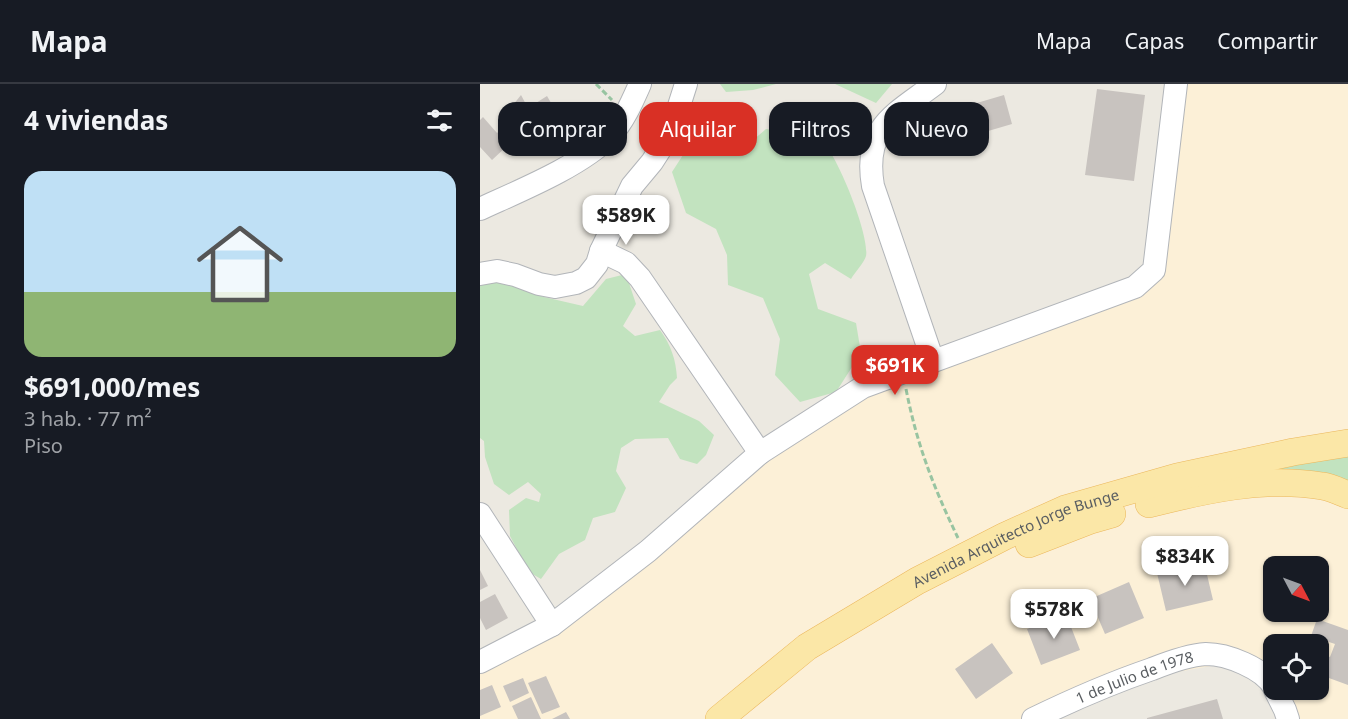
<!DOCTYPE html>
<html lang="es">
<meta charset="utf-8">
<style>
:root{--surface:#171b24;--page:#20242c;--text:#f1f3f6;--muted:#9ea1a6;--line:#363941;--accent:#d93025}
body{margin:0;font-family:"Noto Sans",sans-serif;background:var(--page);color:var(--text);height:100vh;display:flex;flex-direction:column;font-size:22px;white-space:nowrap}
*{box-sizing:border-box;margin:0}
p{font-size:20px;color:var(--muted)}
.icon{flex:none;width:33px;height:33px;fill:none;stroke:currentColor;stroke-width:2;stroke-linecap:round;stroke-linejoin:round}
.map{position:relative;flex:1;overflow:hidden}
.side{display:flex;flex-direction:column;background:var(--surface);width:480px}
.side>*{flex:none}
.banner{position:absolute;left:18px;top:18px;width:570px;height:54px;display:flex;gap:12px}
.needle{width:39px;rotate:131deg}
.tools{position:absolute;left:783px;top:472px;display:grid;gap:12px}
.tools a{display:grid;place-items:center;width:66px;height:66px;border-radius:12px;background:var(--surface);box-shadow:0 2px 4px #0004;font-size:30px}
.price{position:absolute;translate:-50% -51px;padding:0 14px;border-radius:12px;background:#fff;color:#222;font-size:20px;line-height:39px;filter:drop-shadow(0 2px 3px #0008)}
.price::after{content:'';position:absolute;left:50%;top:36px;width:18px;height:14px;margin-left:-9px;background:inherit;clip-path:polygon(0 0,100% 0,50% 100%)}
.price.selected{background:var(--accent);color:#fff}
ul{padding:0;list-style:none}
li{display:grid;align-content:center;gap:12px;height:318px;padding:0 24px}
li+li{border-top:2px solid var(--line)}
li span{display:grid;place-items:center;height:186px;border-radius:18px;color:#555}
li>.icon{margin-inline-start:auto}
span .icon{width:108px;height:108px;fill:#fffc;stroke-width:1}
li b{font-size:26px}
h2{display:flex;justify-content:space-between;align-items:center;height:72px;padding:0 24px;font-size:26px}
.pill{padding:0 21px;border-radius:18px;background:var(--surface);box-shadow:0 2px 4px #0004;font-size:21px;line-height:54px}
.pill.selected{background:var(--accent);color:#fff}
header{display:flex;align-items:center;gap:36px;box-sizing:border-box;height:84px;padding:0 30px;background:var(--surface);border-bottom:2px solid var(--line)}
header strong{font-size:28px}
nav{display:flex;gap:33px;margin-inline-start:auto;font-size:21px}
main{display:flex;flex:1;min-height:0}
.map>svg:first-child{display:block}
</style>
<header>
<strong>Mapa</strong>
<nav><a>Mapa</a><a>Capas</a><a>Compartir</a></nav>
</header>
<main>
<section class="side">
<h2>4 viviendas<svg class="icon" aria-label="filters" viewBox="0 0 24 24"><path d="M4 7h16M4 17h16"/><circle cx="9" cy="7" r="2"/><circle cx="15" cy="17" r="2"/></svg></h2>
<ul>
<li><span style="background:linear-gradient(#bfe0f5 65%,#8fb573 0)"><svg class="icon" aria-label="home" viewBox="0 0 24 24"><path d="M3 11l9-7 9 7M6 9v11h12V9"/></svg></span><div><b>$691,000/mes</b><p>3 hab. · 77 m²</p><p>Piso</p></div></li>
</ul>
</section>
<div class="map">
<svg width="868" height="635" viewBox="0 0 868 635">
<rect width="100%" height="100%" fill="#ece9e1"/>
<path fill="#fcf0d7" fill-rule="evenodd" d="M 696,0 L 868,0 L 868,635 L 808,635 L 795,606 L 838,606 L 838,561 L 794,561 L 793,603 L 760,577 L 628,600 L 553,635 L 0,635 L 0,578 L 50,554 L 383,303 L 674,185 ZM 794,483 L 838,483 L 838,528 L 794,528 Z"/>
<path fill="#c2e3bf" d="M 240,0 L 296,0 L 273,6 L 246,8 Z
M 355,0 L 412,0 L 396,19 Z
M 286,45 C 300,47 333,50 344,60 C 358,73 390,152 386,172 C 384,179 375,188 371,195 L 345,179 L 329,190 L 338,225 L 376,239 L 381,269 L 356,308 L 320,318 L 295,291 L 300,255 L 283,214 L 248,201 L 247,171 L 236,145 L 206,129 L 192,88 L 212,57 L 259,68 Z
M 146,190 L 156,220 L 143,242 L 155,252 L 180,246 C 191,261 196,276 197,294 L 190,301 L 179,318 L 219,337 L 234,351 L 226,371 L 217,380 L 200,375 L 188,354 L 155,355 L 141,364 L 136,387 L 146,404 L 135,428 L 113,434 L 105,456 L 79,470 L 61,495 L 49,488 L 30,452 L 29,426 L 46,414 L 59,418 L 61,410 L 48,398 L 29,411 L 14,400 L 5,373 L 4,357 L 0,354 L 0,198 L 25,195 L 64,213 L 103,222 L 126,195 Z
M 868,367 L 868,401 L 783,387 Z"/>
<path fill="#c8c3bf" d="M 617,5 L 665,11 L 654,97 L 605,91 Z
M 41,11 L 48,24 L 67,12 L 77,29 L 49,47 L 33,21 Z
M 524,11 L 532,40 L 498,50 L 490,21 Z
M 3,33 L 17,49 L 28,39 L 39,51 L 12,76 L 0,63 L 0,36 Z
M 724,478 L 733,516 L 686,527 L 677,489 Z
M 0,486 L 8,502 L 0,506 Z
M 649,498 L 664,534 L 625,550 L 610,515 Z
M 15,510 L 28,534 L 6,546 L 0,534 L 0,518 Z
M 586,530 L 600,566 L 561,581 L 547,545 Z
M 837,535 L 868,546 L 868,601 L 838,590 L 845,571 L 850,573 L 855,560 L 831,552 Z
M 512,559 L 533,589 L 496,615 L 475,585 Z
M 66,592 L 80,623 L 62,630 L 48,599 Z
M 43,594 L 49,609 L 30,618 L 23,602 Z
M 12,601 L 21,623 L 0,632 L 0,606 Z
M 51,613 L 61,635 L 38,635 L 32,622 Z
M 737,615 L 743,635 L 667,635 L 667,634 Z
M 86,628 L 90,635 L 72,635 Z"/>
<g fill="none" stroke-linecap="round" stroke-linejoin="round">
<g stroke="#b2b5b9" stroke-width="24">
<g id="minor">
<path d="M 0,125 C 39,107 101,82 130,52 C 144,37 152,18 160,0"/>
<path d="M 121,167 L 146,179 L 160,194 L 280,369"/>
<path d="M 0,190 L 17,187 L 35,191 L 59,200 L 75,203 L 96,199 L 106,194 L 117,180 L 121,167 L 152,102 L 172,78 L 190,50 L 206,0"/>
<path d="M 453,277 L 393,102 C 383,43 414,31 455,0"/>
<path d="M 0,430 L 72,541"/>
<path d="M 0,578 L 72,541 L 168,467 L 280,369 L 383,303 L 655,203 L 674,186 L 696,0"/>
<path d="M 795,606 L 805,626 L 808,635"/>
<path id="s1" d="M 553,635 C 592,616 631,599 672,585 C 687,579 710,571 726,570 C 747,570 783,584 794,603"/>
</g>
</g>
<g stroke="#ebb75c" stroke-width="28">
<g id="major">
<path d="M 669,420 C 724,406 785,392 842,402 C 851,403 860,408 868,411"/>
<path d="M 549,460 L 611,436 L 632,430"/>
<path id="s2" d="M 239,635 L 327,563 L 437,497 L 525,452 L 585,425 L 697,393 L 813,368 L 868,359"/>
</g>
</g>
<path stroke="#98c4a1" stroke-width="3" stroke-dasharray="6 3" stroke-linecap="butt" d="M 116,0 L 132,16
M 426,305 C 437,361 453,402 478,454"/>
<use href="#minor" stroke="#fff" stroke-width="22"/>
<use href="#major" stroke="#fbe7a7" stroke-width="27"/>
</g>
<g text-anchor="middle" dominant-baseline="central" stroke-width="4.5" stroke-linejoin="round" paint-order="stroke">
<g font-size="15" fill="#5a5e62" stroke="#fff">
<text stroke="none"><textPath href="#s2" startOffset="350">Avenida Arquitecto Jorge Bunge</textPath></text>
<text stroke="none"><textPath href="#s1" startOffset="110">1 de Julio de 1978</textPath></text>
</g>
</g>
</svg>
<div class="tools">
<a><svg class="needle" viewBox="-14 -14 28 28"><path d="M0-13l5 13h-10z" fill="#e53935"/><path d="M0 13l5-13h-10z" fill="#9ea1a6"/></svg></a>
<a><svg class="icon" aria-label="locate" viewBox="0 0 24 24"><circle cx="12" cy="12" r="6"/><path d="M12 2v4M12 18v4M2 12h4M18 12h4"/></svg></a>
</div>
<b class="price" style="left:146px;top:162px">$589K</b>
<b class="price selected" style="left:415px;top:312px">$691K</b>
<b class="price" style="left:705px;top:503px">$834K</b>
<b class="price" style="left:574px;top:556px">$578K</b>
<div class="banner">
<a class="pill">Comprar</a>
<a class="pill selected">Alquilar</a>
<a class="pill">Filtros</a>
<a class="pill">Nuevo</a>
</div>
</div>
</main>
